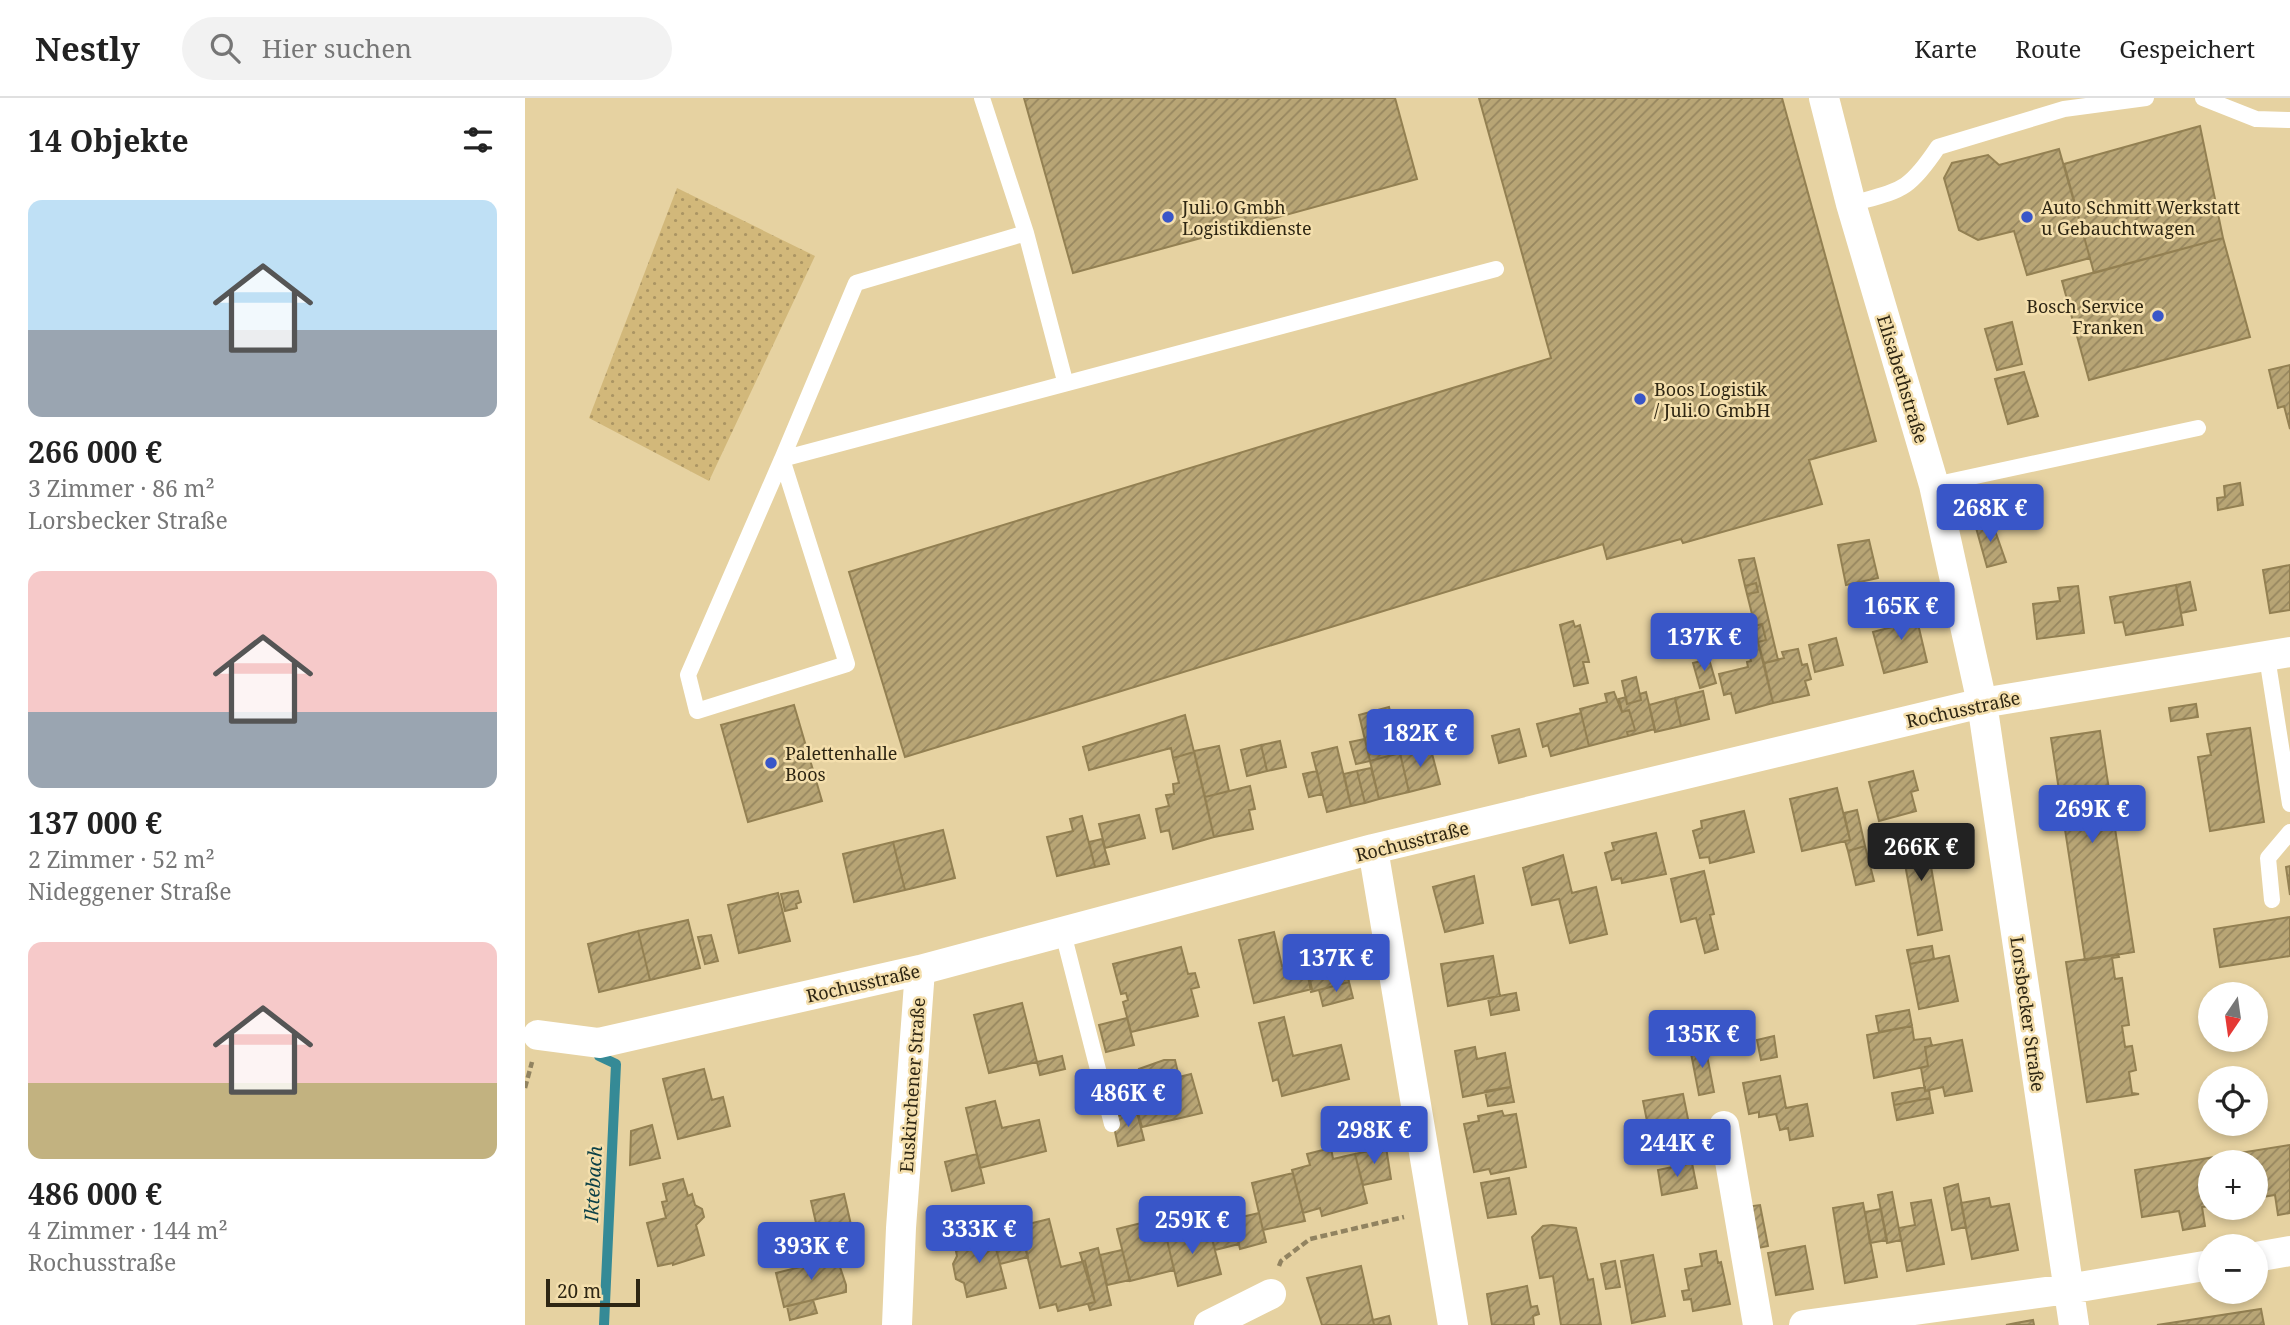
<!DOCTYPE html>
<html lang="de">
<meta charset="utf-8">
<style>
:root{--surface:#fff;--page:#f2f2f2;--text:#222;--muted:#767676;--line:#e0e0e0;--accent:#3956c8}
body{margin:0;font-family:"Noto Serif",serif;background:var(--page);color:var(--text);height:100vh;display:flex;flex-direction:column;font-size:26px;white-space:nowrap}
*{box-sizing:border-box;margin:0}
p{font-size:23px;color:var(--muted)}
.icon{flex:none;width:38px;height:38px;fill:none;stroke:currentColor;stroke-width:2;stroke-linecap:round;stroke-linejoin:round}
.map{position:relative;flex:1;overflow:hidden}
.sheet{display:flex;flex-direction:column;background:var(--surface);width:525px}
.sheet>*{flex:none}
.needle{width:46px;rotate:193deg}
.tools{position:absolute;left:1673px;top:884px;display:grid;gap:14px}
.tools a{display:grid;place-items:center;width:70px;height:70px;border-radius:50%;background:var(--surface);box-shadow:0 4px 10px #0003;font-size:35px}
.scale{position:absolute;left:21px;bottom:18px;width:94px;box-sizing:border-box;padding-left:7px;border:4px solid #2e2613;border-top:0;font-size:19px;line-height:24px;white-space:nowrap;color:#2e2613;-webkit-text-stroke:5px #f4dfad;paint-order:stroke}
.price{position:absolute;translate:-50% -60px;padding:0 16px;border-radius:7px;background:var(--accent);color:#fff;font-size:23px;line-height:46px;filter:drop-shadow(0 2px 4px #0008)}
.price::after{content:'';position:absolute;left:50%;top:42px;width:21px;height:16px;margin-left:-10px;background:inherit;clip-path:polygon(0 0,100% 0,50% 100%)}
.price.active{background:#222;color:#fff}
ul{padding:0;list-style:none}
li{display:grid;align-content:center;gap:14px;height:371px;padding:0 28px}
li span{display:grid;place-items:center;height:217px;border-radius:14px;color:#555}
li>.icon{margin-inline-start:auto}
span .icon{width:126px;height:126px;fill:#fffc;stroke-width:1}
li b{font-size:30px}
h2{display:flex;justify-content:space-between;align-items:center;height:84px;padding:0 28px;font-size:30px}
header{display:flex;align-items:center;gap:42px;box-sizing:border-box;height:98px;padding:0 35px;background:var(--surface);border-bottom:2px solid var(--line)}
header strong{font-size:33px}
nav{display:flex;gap:38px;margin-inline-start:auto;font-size:24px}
.search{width:490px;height:63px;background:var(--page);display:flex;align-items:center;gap:18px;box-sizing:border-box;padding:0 24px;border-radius:38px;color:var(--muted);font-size:26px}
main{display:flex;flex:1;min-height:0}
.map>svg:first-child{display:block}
</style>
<header>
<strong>Nestly</strong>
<div class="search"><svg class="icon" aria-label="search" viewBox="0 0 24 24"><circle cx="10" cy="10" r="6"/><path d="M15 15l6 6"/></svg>Hier suchen</div>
<nav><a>Karte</a><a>Route</a><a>Gespeichert</a></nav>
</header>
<main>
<section class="sheet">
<h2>14 Objekte<svg class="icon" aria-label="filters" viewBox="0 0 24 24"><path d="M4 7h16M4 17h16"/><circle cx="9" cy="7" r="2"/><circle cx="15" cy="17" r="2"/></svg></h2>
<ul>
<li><span style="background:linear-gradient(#bfe0f5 60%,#9aa5b1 0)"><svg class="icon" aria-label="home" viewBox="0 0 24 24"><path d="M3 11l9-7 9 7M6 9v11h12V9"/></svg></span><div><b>266 000 €</b><p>3 Zimmer · 86 m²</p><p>Lorsbecker Straße</p></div></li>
<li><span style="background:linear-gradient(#f6c9c9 65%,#9aa5b1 0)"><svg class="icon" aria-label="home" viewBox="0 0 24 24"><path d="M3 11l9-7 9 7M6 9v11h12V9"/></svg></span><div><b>137 000 €</b><p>2 Zimmer · 52 m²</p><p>Nideggener Straße</p></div></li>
<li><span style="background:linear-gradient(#f6c9c9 65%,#c2b280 0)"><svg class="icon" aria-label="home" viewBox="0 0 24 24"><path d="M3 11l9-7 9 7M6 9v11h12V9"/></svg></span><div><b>486 000 €</b><p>4 Zimmer · 144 m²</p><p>Rochusstraße</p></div></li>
</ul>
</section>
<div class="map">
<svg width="1765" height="1227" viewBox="0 0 1765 1227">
<defs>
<pattern id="grass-dots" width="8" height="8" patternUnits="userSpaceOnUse" patternTransform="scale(1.75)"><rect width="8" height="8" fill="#d2b87a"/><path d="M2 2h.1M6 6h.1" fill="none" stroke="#ab9563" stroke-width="1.8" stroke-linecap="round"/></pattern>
<pattern id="building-hatch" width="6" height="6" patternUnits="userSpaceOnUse" patternTransform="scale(1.75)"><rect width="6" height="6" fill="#b8a575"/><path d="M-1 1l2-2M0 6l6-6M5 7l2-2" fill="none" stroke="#96865f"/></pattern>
</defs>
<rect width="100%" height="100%" fill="#e6d2a1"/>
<path fill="url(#grass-dots)" d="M 152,90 L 290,158 L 184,383 L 64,320 Z"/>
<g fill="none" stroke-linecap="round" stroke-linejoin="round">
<path stroke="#358a96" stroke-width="10" d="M 74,958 L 91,966 L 79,1227"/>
</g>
<path fill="url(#building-hatch)" stroke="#938052" stroke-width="2" d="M 499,0 L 870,0 L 892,81 L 548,175 Z
M 954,0 L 1257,0 L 1351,343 L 1284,362 L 1297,406 L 1158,445 L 1156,441 L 1082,461 L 1078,446 L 380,659 L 324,474 L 1026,260 Z
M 1675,28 L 1698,140 L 1569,175 L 1539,66 Z
M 1534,51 L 1565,160 L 1502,177 L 1489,133 L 1453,142 L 1434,132 L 1419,80 L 1427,65 L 1463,57 L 1474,67 Z
M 1698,140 L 1725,239 L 1564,282 L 1537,183 Z
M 1487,224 L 1497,266 L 1472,272 L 1460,231 Z
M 1765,267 L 1765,331 L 1759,308 L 1753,310 L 1744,272 Z
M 1499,274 L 1513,318 L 1483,326 L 1470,281 Z
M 1715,385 L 1718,407 L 1693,412 L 1692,400 L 1700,399 L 1699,388 Z
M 1467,424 L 1481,464 L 1462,469 L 1450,426 Z
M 1344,442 L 1353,480 L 1321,487 L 1313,447 Z
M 1229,460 L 1253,562 L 1239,565 L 1233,544 L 1241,542 L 1237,526 L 1230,528 L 1222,496 L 1233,494 L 1231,485 L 1220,488 L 1214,462 Z
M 1765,467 L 1765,512 L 1745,515 L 1738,472 Z
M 1665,484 L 1671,512 L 1656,515 L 1651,487 Z
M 1231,485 L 1233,494 L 1222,496 L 1220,488 Z
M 1651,487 L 1658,527 L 1601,537 L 1598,524 L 1590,525 L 1585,499 Z
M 1553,488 L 1559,535 L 1512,541 L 1508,506 L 1535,503 L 1533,490 Z
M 1389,509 L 1402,564 L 1359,575 L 1348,534 L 1367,529 L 1363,516 Z
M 1048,523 L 1050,529 L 1055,527 L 1064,564 L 1058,564 L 1063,585 L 1049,588 L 1035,527 Z
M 1237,526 L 1241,542 L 1233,544 L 1230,528 Z
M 1230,528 L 1233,544 L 1222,546 L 1219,530 Z
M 1311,540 L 1318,567 L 1290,574 L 1284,547 Z
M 1233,544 L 1248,605 L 1211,615 L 1206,595 L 1199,597 L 1194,576 L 1223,569 L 1222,564 L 1226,563 L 1222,546 Z
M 1273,551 L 1277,567 L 1282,566 L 1286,581 L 1280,583 L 1284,597 L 1248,605 L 1239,565 L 1259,560 L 1257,554 Z
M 1184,561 L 1191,585 L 1175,590 L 1168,565 Z
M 1111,579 L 1116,602 L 1102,606 L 1097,583 Z
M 1178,593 L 1184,621 L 1156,628 L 1150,600 Z
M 1089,594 L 1097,614 L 1104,612 L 1110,632 L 1102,634 L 1103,638 L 1064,648 L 1055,611 L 1082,604 L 1080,596 Z
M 1121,594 L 1130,631 L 1103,638 L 1102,634 L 1110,632 L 1104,612 L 1097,614 L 1094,601 L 1101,599 L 1102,606 L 1116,602 L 1115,596 Z
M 1150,600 L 1156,628 L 1130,634 L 1124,607 Z
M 1671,606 L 1673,619 L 1646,623 L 1644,610 Z
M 269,607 L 297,703 L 223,724 L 196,627 Z
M 864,609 L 875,655 L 845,663 L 834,617 Z
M 908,614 L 916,639 L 904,642 L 896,618 Z
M 1056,615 L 1064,648 L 1026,658 L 1023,647 L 1018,649 L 1012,626 Z
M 660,617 L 669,654 L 648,660 L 646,650 L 564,672 L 558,649 Z
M 1725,630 L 1739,724 L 1685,733 L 1673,659 L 1686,657 L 1682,636 Z
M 994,631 L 1001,658 L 974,665 L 967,638 Z
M 1575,633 L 1609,854 L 1560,862 L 1526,640 Z
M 840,641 L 845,663 L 831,666 L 825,644 Z
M 755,643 L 761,669 L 742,673 L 736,647 Z
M 736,647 L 742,673 L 722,678 L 716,652 Z
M 694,648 L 704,693 L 680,699 L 669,653 Z
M 905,648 L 915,686 L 884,694 L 875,655 Z
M 812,649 L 826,708 L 802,714 L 787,655 Z
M 669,654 L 689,739 L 648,751 L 644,732 L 636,734 L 631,711 L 644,708 L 641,697 L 649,696 L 648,686 L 654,685 L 648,660 Z
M 875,655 L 884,694 L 854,701 L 845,663 Z
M 846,670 L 854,701 L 840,705 L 832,673 Z
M 792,673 L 797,696 L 784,699 L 778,676 Z
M 832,673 L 840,705 L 826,708 L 819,676 Z
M 1388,673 L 1393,692 L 1386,694 L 1391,713 L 1354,723 L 1344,684 Z
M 725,688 L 730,711 L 724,712 L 728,731 L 689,739 L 680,699 Z
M 1312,690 L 1325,742 L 1277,753 L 1265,701 Z
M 1332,712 L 1340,748 L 1323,753 L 1320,743 L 1325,742 L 1319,715 Z
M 1219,713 L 1229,754 L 1185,765 L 1184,759 L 1175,760 L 1168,733 L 1177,730 L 1176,723 Z
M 614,717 L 620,740 L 580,750 L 574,726 Z
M 557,718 L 570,769 L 532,778 L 522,739 L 548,733 L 545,721 Z
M 418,732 L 430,780 L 380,792 L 368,744 Z
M 1400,734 L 1417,832 L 1393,837 L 1375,739 Z
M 1131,735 L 1141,776 L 1097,785 L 1096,780 L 1087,782 L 1080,755 L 1089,752 L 1087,745 Z
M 577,741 L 584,766 L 570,769 L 564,744 Z
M 368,744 L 380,792 L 329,804 L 318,756 Z
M 1340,748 L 1349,783 L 1331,787 L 1323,753 Z
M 1038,757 L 1047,795 L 1071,789 L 1082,836 L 1045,845 L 1034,801 L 1007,807 L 998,770 Z
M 1765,768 L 1765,797 L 1761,769 Z
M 1179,773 L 1189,816 L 1185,817 L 1193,851 L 1180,855 L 1171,820 L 1156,824 L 1146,781 Z
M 949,778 L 958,825 L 920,834 L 908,789 Z
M 273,793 L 276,804 L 271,806 L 272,810 L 260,813 L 256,796 Z
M 253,795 L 265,843 L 214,855 L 203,807 Z
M 1765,819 L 1765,858 L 1695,869 L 1689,831 Z
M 163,822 L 175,870 L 125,882 L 113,833 Z
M 113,833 L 125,882 L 74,894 L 63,846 Z
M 749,834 L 757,868 L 780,862 L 787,891 L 729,905 L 714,842 Z
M 186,837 L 193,863 L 180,866 L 173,839 Z
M 1407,848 L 1409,861 L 1385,866 L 1382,852 Z
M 656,849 L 663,876 L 670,875 L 674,889 L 666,891 L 673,918 L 606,934 L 598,904 L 603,902 L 601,895 L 596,896 L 588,866 Z
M 1593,856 L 1594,859 L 1587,860 L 1590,881 L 1597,880 L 1604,927 L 1597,928 L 1600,949 L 1607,948 L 1611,972 L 1604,974 L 1607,995 L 1614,996 L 1562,1004 L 1541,864 Z
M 968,858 L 975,898 L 923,908 L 916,866 Z
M 1424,858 L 1433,903 L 1394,911 L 1385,866 Z
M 820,869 L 824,884 L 786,894 L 783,878 Z
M 824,884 L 828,900 L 798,908 L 794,892 Z
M 991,895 L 994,912 L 966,917 L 963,900 Z
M 497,905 L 512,964 L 464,975 L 449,917 Z
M 1384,912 L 1387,928 L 1354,934 L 1351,918 Z
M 759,919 L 768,958 L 816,947 L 824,981 L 757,998 L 753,981 L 748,983 L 734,925 Z
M 602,920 L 609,947 L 581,954 L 574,927 Z
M 1387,928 L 1389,942 L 1405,940 L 1407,948 L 1400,949 L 1403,968 L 1349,980 L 1342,937 Z
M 1249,938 L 1252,959 L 1236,962 L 1232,942 Z
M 1437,942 L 1447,993 L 1420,998 L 1418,989 L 1400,993 L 1396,970 L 1403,968 L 1400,949 Z
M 1180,947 L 1189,994 L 1174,997 L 1165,950 Z
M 950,949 L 952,961 L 980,955 L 986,989 L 938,999 L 930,953 Z
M 537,958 L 540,971 L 515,977 L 512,964 Z
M 639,962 L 650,962 L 654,979 L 666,976 L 677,1015 L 617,1029 L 609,1001 L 621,997 L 614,971 Z
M 179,971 L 187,1002 L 198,999 L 205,1028 L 153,1041 L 138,981 Z
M 1255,978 L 1261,1010 L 1282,1006 L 1288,1038 L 1265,1042 L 1263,1030 L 1255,1032 L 1251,1016 L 1234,1019 L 1234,1014 L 1224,1016 L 1218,985 Z
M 986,989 L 989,1004 L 963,1008 L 960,993 Z
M 1400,989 L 1400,993 L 1404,992 L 1405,1000 L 1369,1007 L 1367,995 Z
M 1158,996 L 1168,1046 L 1128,1053 L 1118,1003 Z
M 1405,1000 L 1408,1015 L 1372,1022 L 1369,1007 Z
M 470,1003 L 477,1030 L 514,1022 L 521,1053 L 455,1070 L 441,1010 Z
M 977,1013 L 979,1018 L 991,1016 L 1001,1069 L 966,1076 L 964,1071 L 949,1074 L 939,1026 L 954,1023 L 953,1018 Z
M 612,1014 L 619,1042 L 593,1048 L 587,1019 Z
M 127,1027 L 135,1060 L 105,1067 L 106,1033 Z
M 1765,1047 L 1765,1115 L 1753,1117 L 1750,1097 L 1731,1100 L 1731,1064 L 1709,1064 L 1708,1056 Z
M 861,1049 L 866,1081 L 838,1087 L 830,1056 Z
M 806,1050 L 808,1061 L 830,1056 L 842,1105 L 797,1118 L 795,1110 L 778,1115 L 767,1072 L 785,1067 L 782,1056 Z
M 452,1056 L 459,1085 L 427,1093 L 420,1064 Z
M 1708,1056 L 1709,1064 L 1685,1064 L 1685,1108 L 1677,1109 L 1680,1128 L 1658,1132 L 1654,1113 L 1617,1119 L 1610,1072 Z
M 1167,1065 L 1172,1090 L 1137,1097 L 1133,1072 Z
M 768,1075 L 780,1123 L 738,1132 L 727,1085 Z
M 984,1080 L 991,1116 L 963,1120 L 956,1085 Z
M 158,1081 L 163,1098 L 167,1096 L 170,1107 L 177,1111 L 179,1119 L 171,1127 L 179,1157 L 148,1167 L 148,1165 L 133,1168 L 122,1125 L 141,1120 L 137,1104 L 142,1103 L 138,1086 Z
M 1433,1086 L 1441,1129 L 1427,1132 L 1419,1090 Z
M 1367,1094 L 1376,1142 L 1362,1145 L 1353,1097 Z
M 319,1096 L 329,1140 L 296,1147 L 286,1103 Z
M 1464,1100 L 1466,1109 L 1484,1106 L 1493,1152 L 1447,1161 L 1436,1105 Z
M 1406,1102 L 1419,1166 L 1382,1173 L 1374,1130 L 1390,1127 L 1386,1105 Z
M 1338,1105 L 1352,1179 L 1320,1185 L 1308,1110 Z
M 1235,1107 L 1243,1148 L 1228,1151 L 1220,1109 Z
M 1356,1111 L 1362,1142 L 1345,1145 L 1340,1114 Z
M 734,1115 L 741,1144 L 715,1151 L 708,1121 Z
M 707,1117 L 714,1146 L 690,1152 L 683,1123 Z
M 637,1120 L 649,1172 L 605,1183 L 592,1131 Z
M 524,1121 L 536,1169 L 560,1163 L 570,1204 L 533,1213 L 531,1206 L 515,1210 L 495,1128 Z
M 1027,1127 L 1051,1130 L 1063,1182 L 1068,1181 L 1076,1227 L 1036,1227 L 1028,1178 L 1015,1180 L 1007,1139 L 1018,1128 Z
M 495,1128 L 503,1159 L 475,1166 L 467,1135 Z
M 662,1129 L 664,1138 L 685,1133 L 696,1176 L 653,1188 L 640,1134 Z
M 467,1135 L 481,1190 L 442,1199 L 439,1185 L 431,1181 L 428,1166 L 432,1158 L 429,1144 Z
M 1280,1148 L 1288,1191 L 1251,1197 L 1243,1155 Z
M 573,1150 L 586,1207 L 565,1212 L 563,1206 L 570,1204 L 555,1155 Z
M 597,1152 L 605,1182 L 582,1187 L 575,1157 Z
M 1191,1153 L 1193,1165 L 1196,1164 L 1205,1206 L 1168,1213 L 1166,1201 L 1159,1202 L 1157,1193 L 1164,1192 L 1160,1171 L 1177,1168 L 1175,1156 Z
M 1128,1157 L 1140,1218 L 1107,1225 L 1096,1163 Z
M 312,1160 L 321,1187 L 321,1194 L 259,1209 L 251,1175 Z
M 1090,1163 L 1095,1189 L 1081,1191 L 1076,1166 Z
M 836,1168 L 849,1227 L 797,1227 L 782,1180 Z
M 1002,1188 L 1006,1209 L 1012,1208 L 1014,1216 L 1008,1218 L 1009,1227 L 967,1227 L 962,1196 Z
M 288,1202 L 292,1215 L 265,1222 L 262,1208 Z
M 1736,1211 L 1739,1227 L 1632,1227 Z
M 864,1218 L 866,1227 L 849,1227 L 848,1222 Z
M 1508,1222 L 1509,1227 L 1481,1227 L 1491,1225 Z"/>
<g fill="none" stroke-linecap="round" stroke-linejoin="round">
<path stroke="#918360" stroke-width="4.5" stroke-dasharray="7 3.5" stroke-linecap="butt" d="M 0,990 L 7,964
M 754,1168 L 756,1163 L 785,1141 L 879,1119"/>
<path stroke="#fff" stroke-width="16" d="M 457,0 L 501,135 L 540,283
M 1678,0 L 1731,21 L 1765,22
M 1326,106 C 1376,92 1383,94 1413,49 L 1539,11 L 1621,0
M 501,135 L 331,185 L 257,361 L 322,566 L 172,613 L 163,577 L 257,361 L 971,171
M 1409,387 L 1673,330
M 1742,559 L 1765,706
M 1747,802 L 1743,760 L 1765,734
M 538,835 L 587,1026"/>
<path stroke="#fff" stroke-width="30" d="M 1299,0 L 1326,106 L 1409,387 L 1457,605 L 1549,1227
M 848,751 L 928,1227
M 13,937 L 74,945 L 395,872 L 848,751 L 1457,605 L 1765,554
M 1199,1028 L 1233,1227
M 1731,1159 L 1765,1153
M 372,1227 L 376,1130 L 395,872
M 684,1227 L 746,1196
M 1279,1227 L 1543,1191 L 1685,1167"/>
</g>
<g fill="#3956c8" stroke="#f4dfad" stroke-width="2.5">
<circle cx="643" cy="119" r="7"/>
<circle cx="1502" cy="119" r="7"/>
<circle cx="1633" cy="218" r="7"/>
<circle cx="1115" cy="301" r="7"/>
<circle cx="246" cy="665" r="7"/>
</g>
<g text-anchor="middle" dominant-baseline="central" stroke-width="5" stroke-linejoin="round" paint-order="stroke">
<g font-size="18" fill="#2e2613" stroke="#f4dfad" text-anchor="start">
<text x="657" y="109">Juli.O Gmbh<tspan x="657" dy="21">Logistikdienste</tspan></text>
<text x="1516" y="109">Auto Schmitt Werkstatt<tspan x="1516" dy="21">u Gebauchtwagen</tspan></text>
<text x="1619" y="208" text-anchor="end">Bosch Service<tspan x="1619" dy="21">Franken</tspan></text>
<text x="1129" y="291">Boos Logistik<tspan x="1129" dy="21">/ Juli.O GmbH</tspan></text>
<text x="260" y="655">Palettenhalle<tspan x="260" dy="21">Boos</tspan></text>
</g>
<g font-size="18" fill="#2e2613" stroke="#f4dfad">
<text transform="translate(1378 281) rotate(73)">Elisabethstraße</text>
<text transform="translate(1438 611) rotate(-12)">Rochusstraße</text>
<text transform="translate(887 743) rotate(-14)">Rochusstraße</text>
<text transform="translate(338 885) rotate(-13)">Rochusstraße</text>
<text transform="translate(1503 916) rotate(82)">Lorsbecker Straße</text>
<text transform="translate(387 987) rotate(-86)">Euskirchener Straße</text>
</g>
<g font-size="19" font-style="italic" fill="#0b4047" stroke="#f4dfad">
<text transform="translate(68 1086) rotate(-87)">Iktebach</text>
</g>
</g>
</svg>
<div class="tools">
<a><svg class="needle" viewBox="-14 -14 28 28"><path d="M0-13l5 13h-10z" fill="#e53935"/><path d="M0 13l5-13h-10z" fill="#767676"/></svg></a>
<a><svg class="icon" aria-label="locate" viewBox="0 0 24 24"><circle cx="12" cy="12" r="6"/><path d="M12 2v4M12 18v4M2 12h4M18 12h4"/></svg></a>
<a>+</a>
<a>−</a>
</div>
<div class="scale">20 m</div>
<b class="price" style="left:1465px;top:446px">268K €</b>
<b class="price" style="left:1376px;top:544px">165K €</b>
<b class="price" style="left:1179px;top:575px">137K €</b>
<b class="price" style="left:895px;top:671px">182K €</b>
<b class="price" style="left:1567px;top:747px">269K €</b>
<b class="price active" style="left:1396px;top:785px">266K €</b>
<b class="price" style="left:811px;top:896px">137K €</b>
<b class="price" style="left:1177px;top:972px">135K €</b>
<b class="price" style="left:603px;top:1031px">486K €</b>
<b class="price" style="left:849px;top:1068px">298K €</b>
<b class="price" style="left:1152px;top:1081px">244K €</b>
<b class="price" style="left:667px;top:1158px">259K €</b>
<b class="price" style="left:454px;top:1167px">333K €</b>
<b class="price" style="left:286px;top:1184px">393K €</b>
</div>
</main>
